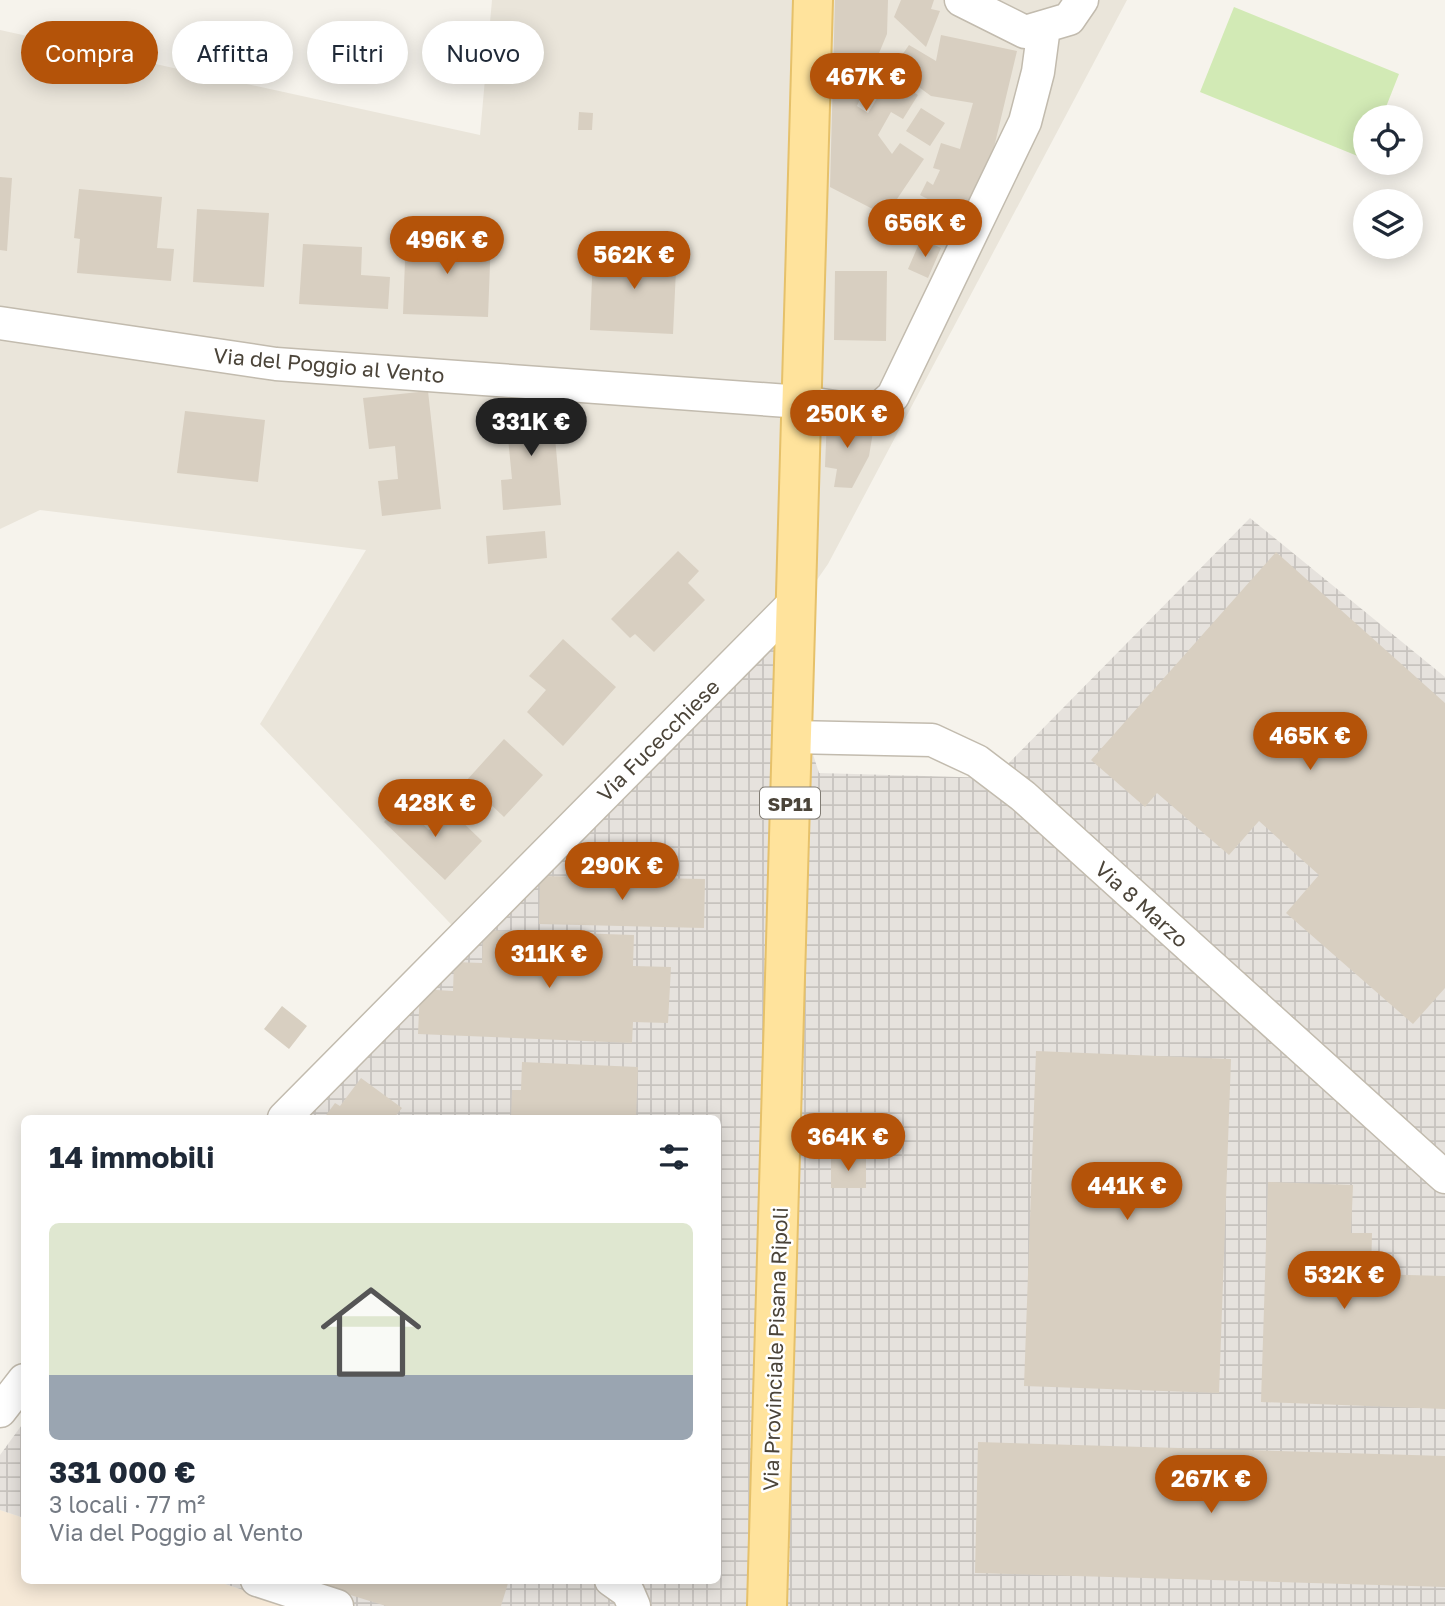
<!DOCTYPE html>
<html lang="it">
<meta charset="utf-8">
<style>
:root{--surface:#fff;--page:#f2f2f3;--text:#1f2937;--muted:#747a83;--line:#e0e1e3;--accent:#b45309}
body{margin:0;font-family:"Golos Text",sans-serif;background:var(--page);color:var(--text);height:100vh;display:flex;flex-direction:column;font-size:26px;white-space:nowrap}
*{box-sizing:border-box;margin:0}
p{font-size:23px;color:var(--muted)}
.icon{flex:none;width:38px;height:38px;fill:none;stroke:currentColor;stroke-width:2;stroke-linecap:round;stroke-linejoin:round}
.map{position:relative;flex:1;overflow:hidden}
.sheet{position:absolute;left:21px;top:1115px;width:700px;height:469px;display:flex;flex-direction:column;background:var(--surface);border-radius:10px;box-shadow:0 4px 18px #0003}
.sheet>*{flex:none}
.banner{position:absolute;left:21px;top:21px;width:700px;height:63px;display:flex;gap:14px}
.tools{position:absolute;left:1353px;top:105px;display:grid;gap:14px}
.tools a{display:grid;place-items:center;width:70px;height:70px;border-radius:50%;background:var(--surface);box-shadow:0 4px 18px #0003;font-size:35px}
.price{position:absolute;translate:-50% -60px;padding:0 16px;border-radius:24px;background:var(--accent);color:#fff;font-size:23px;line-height:46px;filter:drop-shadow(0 2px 4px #0008)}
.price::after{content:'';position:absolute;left:50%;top:42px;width:21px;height:16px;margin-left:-10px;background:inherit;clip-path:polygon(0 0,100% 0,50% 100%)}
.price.on{background:#222;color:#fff}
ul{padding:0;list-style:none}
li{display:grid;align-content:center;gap:14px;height:371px;padding:0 28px}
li+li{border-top:2px solid var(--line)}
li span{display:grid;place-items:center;height:217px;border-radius:10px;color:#555}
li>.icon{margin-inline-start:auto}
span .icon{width:126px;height:126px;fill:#fffc;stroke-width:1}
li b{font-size:30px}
h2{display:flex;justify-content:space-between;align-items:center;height:84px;padding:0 28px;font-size:30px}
.tag{padding:0 24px;border-radius:32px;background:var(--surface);box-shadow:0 4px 18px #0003;font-size:24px;line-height:63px}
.tag.on{background:var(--accent);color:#fff}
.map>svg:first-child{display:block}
</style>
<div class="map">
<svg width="1445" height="1606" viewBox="0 0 1445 1606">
<defs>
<pattern id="industrial-grid" width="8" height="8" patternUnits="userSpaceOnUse" patternTransform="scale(1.75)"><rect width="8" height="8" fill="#e6e2dd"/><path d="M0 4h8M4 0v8" fill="none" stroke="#c7c3be"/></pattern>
</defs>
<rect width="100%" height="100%" fill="#f6f3ec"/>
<path fill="#eae5da" d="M 492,0 L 1127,0 L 828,564 L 776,639 L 467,941 L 260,724 L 366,550 L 40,510 L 0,529 L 0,30 L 480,135 Z"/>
<path fill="#f7ead8" d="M 0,1510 L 24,1518 L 24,1580 L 213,1580 L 292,1606 L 0,1606 Z"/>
<path fill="url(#industrial-grid)" d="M 1250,518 L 1445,677 L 1445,1606 L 292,1606 L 213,1580 L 718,1580 L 718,1118 L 299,1118 L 776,639 L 819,773 L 994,778 Z
M 24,1422 L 24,1518 L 0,1510 L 0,1455 Z"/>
<path fill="#d2eab5" d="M 1234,7 L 1399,74 L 1382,117 L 1365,117 L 1365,159 L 1200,92 Z"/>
<path fill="#d8cfc1" d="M 835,0 L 888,0 L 887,34 L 857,106 L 868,113 L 890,77 L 918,95 L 903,119 L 891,112 L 878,135 L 892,154 L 900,143 L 924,159 L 895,202 L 902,207 L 896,221 L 830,187 Z
M 901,0 L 934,0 L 931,9 L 940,11 L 926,47 L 894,17 Z
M 941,35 L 1017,51 L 991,160 L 953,242 L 927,229 L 939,205 L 920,195 L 927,181 L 933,185 L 940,170 L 933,168 L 941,143 L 960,149 L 973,103 L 931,96 L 893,68 L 909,45 L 936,61 Z
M 921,108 L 945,123 L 930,146 L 906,131 Z
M 579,112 L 593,113 L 592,130 L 578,130 Z
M 0,177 L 12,178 L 7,251 L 0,250 Z
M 79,189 L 162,197 L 157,248 L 174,249 L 171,281 L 77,273 L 80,239 L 74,238 Z
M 197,209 L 269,213 L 264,287 L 193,282 Z
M 406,234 L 491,237 L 488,317 L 403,314 Z
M 921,239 L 941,248 L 928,278 L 908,269 Z
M 303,244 L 362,247 L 361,275 L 390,277 L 388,309 L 299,304 Z
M 642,246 L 677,248 L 673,334 L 590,330 L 593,253 L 641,255 Z
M 835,271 L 887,271 L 886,341 L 834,340 Z
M 428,391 L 441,509 L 382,516 L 378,481 L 398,479 L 395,446 L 369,449 L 363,398 Z
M 552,403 L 561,505 L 503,510 L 501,480 L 512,479 L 505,407 Z
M 185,411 L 265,420 L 258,482 L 177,473 Z
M 827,418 L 874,426 L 869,456 L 852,488 L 834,487 L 837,469 L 825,467 Z
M 545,531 L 547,558 L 488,564 L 486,536 Z
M 678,551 L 699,571 L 688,583 L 705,600 L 654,652 L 635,634 L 630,638 L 611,619 Z
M 1276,552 L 1445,703 L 1445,988 L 1413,1024 L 1286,913 L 1319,875 L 1259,821 L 1229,855 L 1157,793 L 1145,807 L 1091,760 Z
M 563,639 L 616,687 L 563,746 L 527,712 L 546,690 L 529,676 Z
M 504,739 L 543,775 L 504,817 L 466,781 Z
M 401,803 L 429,830 L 449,809 L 482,841 L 445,880 L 384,822 Z
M 540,876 L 705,879 L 704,928 L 539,924 Z
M 483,930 L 634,935 L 633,966 L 671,967 L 668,1023 L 633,1022 L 632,1043 L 418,1034 L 420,989 L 453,991 L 454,962 L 482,963 Z
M 282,1006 L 307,1026 L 289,1049 L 264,1029 Z
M 1036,1051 L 1231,1059 L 1219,1393 L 1024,1386 Z
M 522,1062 L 638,1067 L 636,1118 L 511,1118 L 512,1090 L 521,1090 Z
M 361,1078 L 402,1108 L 394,1118 L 324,1118 L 335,1103 L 340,1106 Z
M 831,1158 L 866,1158 L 866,1188 L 831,1188 Z
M 1268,1182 L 1353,1185 L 1351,1233 L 1372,1233 L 1371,1274 L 1445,1276 L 1445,1409 L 1261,1402 Z
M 978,1442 L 1445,1456 L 1445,1587 L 975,1573 Z
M 509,1580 L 501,1606 L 386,1606 L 305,1581 Z"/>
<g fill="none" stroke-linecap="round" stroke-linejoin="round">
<g stroke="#c2bbae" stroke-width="35">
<path id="minor" d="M 961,0 L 1025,32 L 1069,19 L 1082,0
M 0,323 L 276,364 L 802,402 L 874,413 L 893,396 L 1025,122 L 1038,72 L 1044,27
M 792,737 L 932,740 L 977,761 L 1023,796 L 1445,1177
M 284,1118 L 796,601
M 0,1411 L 24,1380
M 257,1580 L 337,1606
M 611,1580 L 628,1592 L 634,1606"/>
</g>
<g stroke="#e6c16a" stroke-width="42">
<path id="major" d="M 767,1606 L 813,0"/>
</g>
<use href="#minor" stroke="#fff" stroke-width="32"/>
<use href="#major" stroke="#ffe39c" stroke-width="38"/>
</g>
<g text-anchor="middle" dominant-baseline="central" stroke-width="5" stroke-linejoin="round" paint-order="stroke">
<rect fill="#fff" stroke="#817c74" stroke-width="2" x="760" y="787.5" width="60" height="31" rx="5"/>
<g font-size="19" font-weight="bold" fill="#4b4439">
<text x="790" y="803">SP11</text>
</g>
<g font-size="21" fill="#4b4439" stroke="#fff">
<text transform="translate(329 365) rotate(5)">Via del Poggio al Vento</text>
<text transform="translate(658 740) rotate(-45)">Via Fucecchiese</text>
<text transform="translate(1142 904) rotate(42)">Via 8 Marzo</text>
<text transform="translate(775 1349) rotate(-88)">Via Provinciale Pisana Ripoli</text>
</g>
</g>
</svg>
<div class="tools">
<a><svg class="icon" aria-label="locate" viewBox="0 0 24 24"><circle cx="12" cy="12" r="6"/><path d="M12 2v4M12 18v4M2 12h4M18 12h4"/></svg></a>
<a><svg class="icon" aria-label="layers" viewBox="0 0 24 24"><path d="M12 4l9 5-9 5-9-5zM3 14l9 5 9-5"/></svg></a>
</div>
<b class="price" style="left:866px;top:113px">467K €</b>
<b class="price" style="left:925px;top:259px">656K €</b>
<b class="price" style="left:447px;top:276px">496K €</b>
<b class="price" style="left:634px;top:291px">562K €</b>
<b class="price" style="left:847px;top:450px">250K €</b>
<b class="price on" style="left:531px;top:458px">331K €</b>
<b class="price" style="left:1310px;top:772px">465K €</b>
<b class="price" style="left:435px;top:839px">428K €</b>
<b class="price" style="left:622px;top:902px">290K €</b>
<b class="price" style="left:549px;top:990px">311K €</b>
<b class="price" style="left:848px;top:1173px">364K €</b>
<b class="price" style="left:1127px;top:1222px">441K €</b>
<b class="price" style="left:1344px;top:1311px">532K €</b>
<b class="price" style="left:1211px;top:1515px">267K €</b>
<div class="banner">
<a class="tag on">Compra</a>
<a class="tag">Affitta</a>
<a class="tag">Filtri</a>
<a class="tag">Nuovo</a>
</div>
<section class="sheet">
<h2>14 immobili<svg class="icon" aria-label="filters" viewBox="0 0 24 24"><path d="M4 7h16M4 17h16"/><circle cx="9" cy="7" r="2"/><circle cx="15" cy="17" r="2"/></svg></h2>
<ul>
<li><span style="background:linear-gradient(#dfe7d0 70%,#9aa5b1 0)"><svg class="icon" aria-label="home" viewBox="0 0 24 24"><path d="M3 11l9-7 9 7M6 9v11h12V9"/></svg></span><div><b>331 000 €</b><p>3 locali · 77 m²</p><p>Via del Poggio al Vento</p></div></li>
</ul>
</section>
</div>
